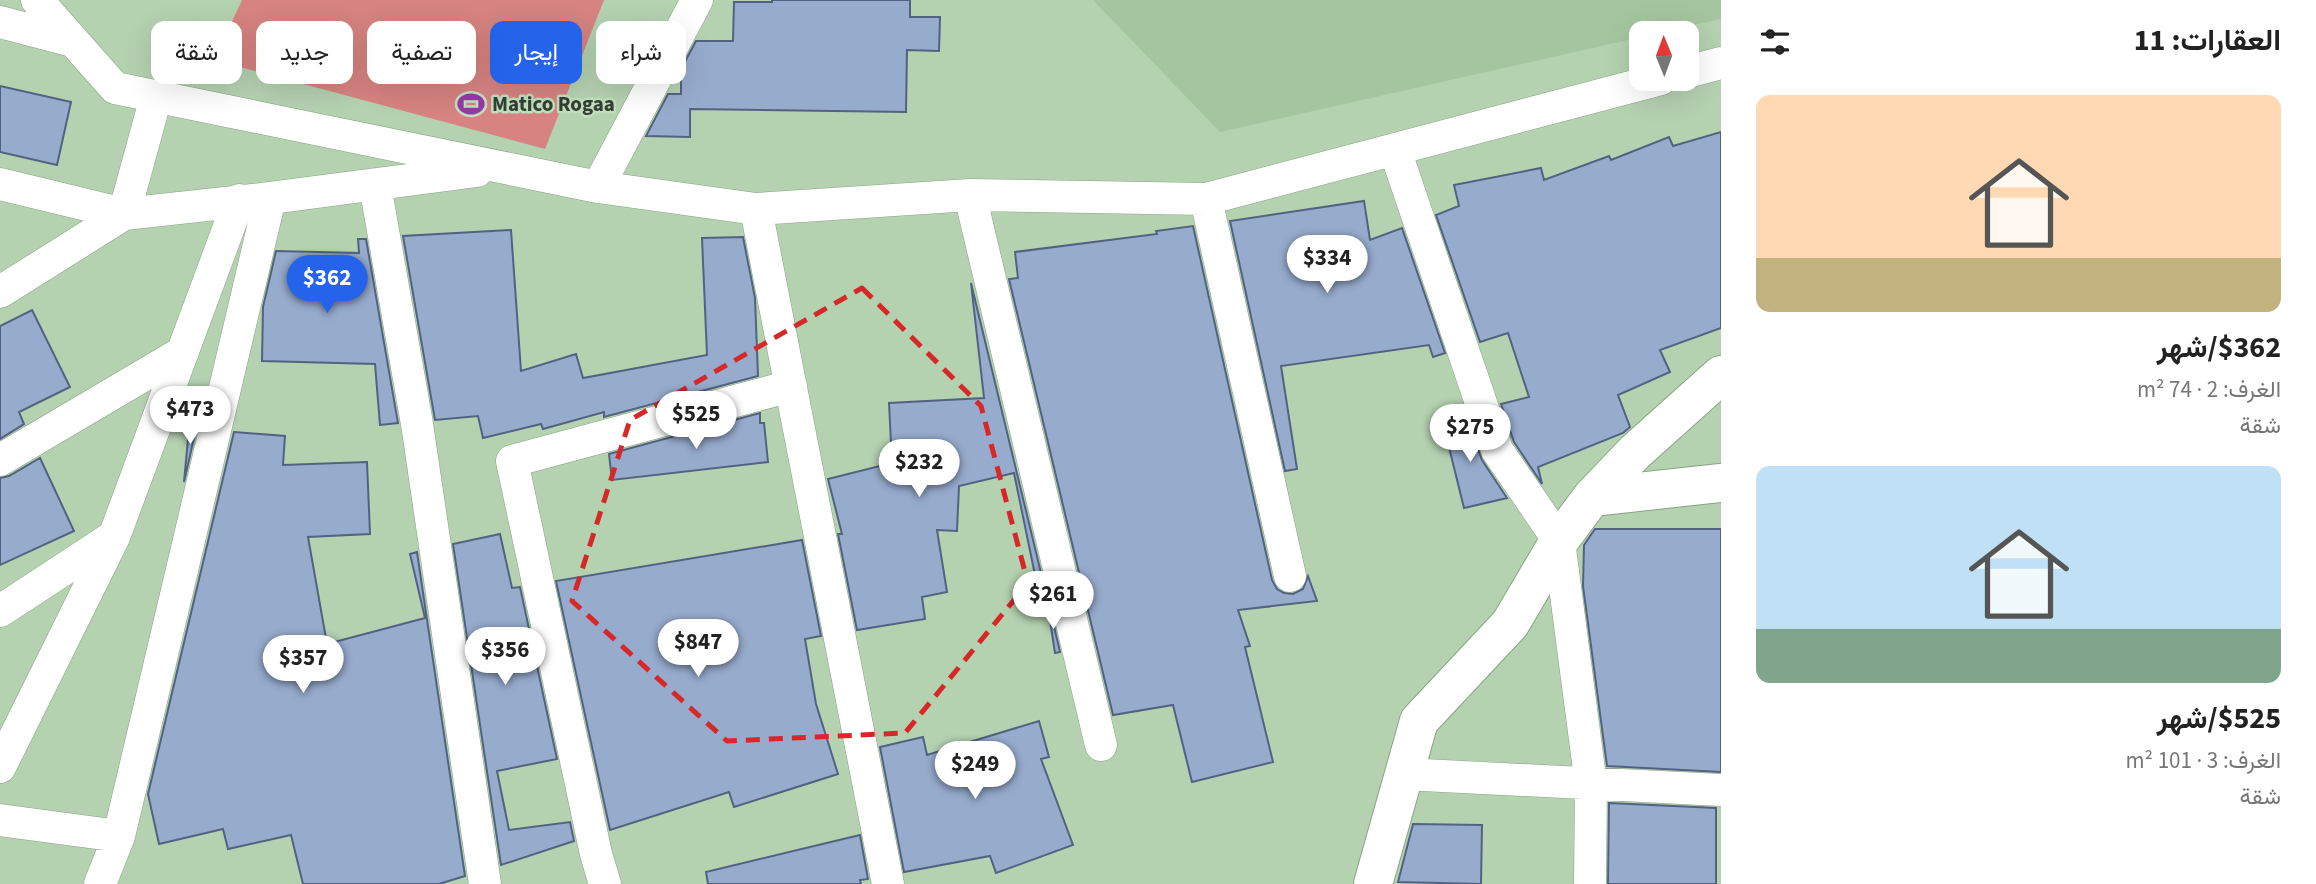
<!DOCTYPE html>
<html lang="ar">
<meta charset="utf-8">
<style>
:root{--surface:#fff;--page:#f2f2f2;--text:#222;--muted:#767676;--accent:#2563eb}
body{margin:0;font-family:"Source Sans 3",Vazirmatn,sans-serif;background:var(--page);color:var(--text);direction:rtl;height:100vh;display:flex;flex-direction:column;font-size:26px;white-space:nowrap}
*{box-sizing:border-box;margin:0}
p{font-size:23px;color:var(--muted)}
.icon{flex:none;width:38px;height:38px;fill:none;stroke:currentColor;stroke-width:2;stroke-linecap:round;stroke-linejoin:round}
.map{position:relative;flex:1;overflow:hidden;direction:ltr}
.panel{display:flex;flex-direction:column;background:var(--surface);width:595px}
.panel>*{flex:none}
.top-card{position:absolute;left:21px;top:21px;width:665px;height:63px;direction:rtl;display:flex;gap:14px}
.needle{width:46px;rotate:359deg}
.fabs{position:absolute;left:1629px;top:21px;display:grid;gap:14px}
.fabs a{display:grid;place-items:center;width:70px;height:70px;border-radius:14px;background:var(--surface);box-shadow:0 7px 28px #0002;font-size:35px}
.price{position:absolute;translate:-50% -60px;padding:0 16px;border-radius:24px;background:#fff;color:#222;font-size:23px;line-height:46px;filter:drop-shadow(0 2px 4px #0008)}
.price::after{content:'';position:absolute;left:50%;top:42px;width:21px;height:16px;margin-left:-10px;background:inherit;clip-path:polygon(0 0,100% 0,50% 100%)}
.price.on{background:var(--accent);color:#fff}
ul{padding:0;list-style:none}
li{display:grid;align-content:center;gap:14px;height:371px;padding:0 35px}
li span{display:grid;place-items:center;height:217px;border-radius:14px;color:#555}
li>.icon{margin-inline-start:auto}
span .icon{width:126px;height:126px;fill:#fffc;stroke-width:1}
li b{font-size:30px}
h2{display:flex;justify-content:space-between;align-items:center;height:84px;padding:0 35px;font-size:30px}
.chip{padding:0 24px;border-radius:14px;background:var(--surface);box-shadow:0 7px 28px #0002;font-size:24px;line-height:63px}
.chip.on{background:var(--accent);color:#fff}
main{display:flex;flex:1;min-height:0}
.map>svg:first-child{display:block}
</style>
<main>
<section class="panel">
<h2>العقارات: 11<svg class="icon" aria-label="filters" viewBox="0 0 24 24"><path d="M4 7h16M4 17h16"/><circle cx="9" cy="7" r="2"/><circle cx="15" cy="17" r="2"/></svg></h2>
<ul>
<li><span style="background:linear-gradient(#ffd9b3 75%,#c2b280 0)"><svg class="icon" aria-label="home" viewBox="0 0 24 24"><path d="M3 11l9-7 9 7M6 9v11h12V9"/></svg></span><div><b>$362/شهر</b><p>الغرف: 2 · 74 m²</p><p>شقة</p></div></li>
<li><span style="background:linear-gradient(#bfe0f5 75%,#7fa58c 0)"><svg class="icon" aria-label="home" viewBox="0 0 24 24"><path d="M3 11l9-7 9 7M6 9v11h12V9"/></svg></span><div><b>$525/شهر</b><p>الغرف: 3 · 101 m²</p><p>شقة</p></div></li>
</ul>
</section>
<div class="map">
<svg width="1721" height="884" viewBox="0 0 1721 884">
<rect width="100%" height="100%" fill="#b4d1b0"/>
<path fill="#a5c5a0" d="M 1093,0 L 1721,0 L 1721,19 L 1658,33 L 1642,33 L 1641,37 L 1220,132 Z"/>
<path fill="#d68381" d="M 242,0 L 604,0 L 545,149 L 214,60 Z"/>
<path fill="#97abcd" stroke="#526382" stroke-width="2" d="M 772,0 L 910,0 L 910,17 L 940,17 L 939,51 L 907,50 L 906,112 L 690,109 L 690,137 L 646,136 L 668,94 L 681,94 L 681,69 L 696,41 L 733,41 L 734,2 L 772,2 Z
M 0,86 L 71,102 L 57,165 L 0,152 Z
M 1721,132 L 1721,328 L 1660,350 L 1670,372 L 1618,395 L 1630,427 L 1623,433 L 1538,467 L 1542,484 L 1514,442 L 1501,404 L 1529,397 L 1508,333 L 1480,342 L 1436,215 L 1459,206 L 1454,185 L 1541,168 L 1544,180 L 1609,156 L 1611,160 L 1669,137 L 1673,146 Z
M 1364,201 L 1370,240 L 1402,228 L 1445,353 L 1433,357 L 1429,345 L 1281,366 L 1297,469 L 1285,471 L 1230,221 Z
M 1193,226 L 1272,580 L 1277,589 L 1284,593 L 1293,594 L 1303,589 L 1308,576 L 1317,601 L 1238,610 L 1250,646 L 1245,647 L 1273,762 L 1192,782 L 1173,705 L 1113,715 L 1009,279 L 1018,278 L 1015,252 L 1157,234 L 1156,231 Z
M 511,230 L 521,371 L 576,354 L 583,378 L 707,355 L 702,238 L 743,237 L 755,298 L 758,376 L 604,417 L 604,412 L 543,429 L 541,424 L 483,438 L 478,416 L 435,420 L 403,236 Z
M 358,239 L 366,239 L 398,423 L 380,425 L 375,364 L 262,361 L 263,307 L 276,251 L 359,253 Z
M 971,283 L 1041,573 L 1035,575 L 1014,473 L 959,486 L 957,531 L 937,530 L 947,592 L 922,597 L 925,619 L 857,630 L 838,534 L 842,534 L 828,479 L 892,463 L 889,403 L 984,398 Z
M 32,310 L 70,387 L 19,412 L 24,424 L 0,439 L 0,326 Z
M 760,413 L 760,423 L 764,423 L 768,462 L 612,480 L 609,454 Z
M 1465,413 L 1482,460 L 1507,498 L 1464,508 L 1442,419 Z
M 189,428 L 196,429 L 184,482 Z
M 234,432 L 285,436 L 283,465 L 367,462 L 370,534 L 308,537 L 327,644 L 425,618 L 410,554 L 417,552 L 465,876 L 439,884 L 303,884 L 291,835 L 228,849 L 223,829 L 159,844 L 148,794 Z
M 40,458 L 74,531 L 0,565 L 0,478 L 9,476 Z
M 1595,529 L 1721,529 L 1721,772 L 1607,766 L 1583,586 L 1584,545 Z
M 500,534 L 512,588 L 520,587 L 557,759 L 497,771 L 509,830 L 570,822 L 574,841 L 501,865 L 453,544 Z
M 802,540 L 821,636 L 805,639 L 816,704 L 838,774 L 734,807 L 729,792 L 610,830 L 556,581 Z
M 1045,588 L 1060,652 L 1055,653 Z
M 1039,721 L 1049,757 L 1041,759 L 1073,845 L 996,873 L 990,856 L 904,872 L 880,747 L 923,737 L 927,755 Z
M 1609,803 L 1716,808 L 1716,884 L 1608,884 Z
M 1413,824 L 1482,825 L 1481,884 L 1398,882 Z
M 860,835 L 868,879 L 860,880 L 861,884 L 708,884 L 706,872 Z"/>
<g fill="none" stroke-linecap="round" stroke-linejoin="round">
<g stroke="#89a485" stroke-width="33">
<path id="minor" d="M 37,0 L 115,88 L 598,187
M 697,0 L 598,187 L 756,209 L 970,195 L 1206,199 L 1661,79
M 0,22 L 73,41
M 1687,72 L 1721,63
M 156,97 L 124,214 L 270,198 L 477,171
M 1395,150 L 1497,450 L 1559,541 L 1591,785 L 1590,884
M 0,184 L 124,214 L 0,292
M 375,185 L 417,424 L 485,884
M 970,195 L 1101,745
M 1206,199 L 1290,576
M 756,209 L 888,884
M 0,460 L 183,352
M 0,611 L 113,537
M 0,767 L 114,537 L 239,200
M 1403,774 L 1721,790
M 0,820 L 119,836
M 100,884 L 119,836 L 270,198
M 605,884 L 596,854 L 512,461 L 791,386"/>
</g>
<g stroke="#89a485" stroke-width="40">
<path id="tertiary" d="M 1592,497 L 1721,483
M 1373,884 L 1419,721 L 1510,624 L 1559,541 L 1592,497 L 1635,452 L 1721,375"/>
</g>
<use href="#minor" stroke="#fff" stroke-width="32"/>
<use href="#tertiary" stroke="#fff" stroke-width="38"/>
</g>
<path fill="none" stroke="#d62828" stroke-width="5" stroke-dasharray="14 9" stroke-linejoin="round" d="M 862,288 L 981,406 L 1028,583 L 905,733 L 727,741 L 572,601 L 630,420 Z"/>
<defs>
<g id="stadium-bare" transform="scale(2.1)"><path d="M0-5a6.5 5 0 1 0 0 10a6.5 5 0 1 0 0-10ZM-3.5-1.8h7v3.6h-7Z" fill="#953aa4" stroke="#c1debd" stroke-width="2.5" paint-order="stroke"/></g>
</defs>
<g fill-rule="evenodd">
<use href="#stadium-bare" x="471" y="104"/>
</g>
<g text-anchor="middle" dominant-baseline="central" stroke-width="5" stroke-linejoin="round" paint-order="stroke">
<g font-size="21" font-weight="bold" fill="#333f32" stroke="#c1debd" text-anchor="start">
<text x="492" y="104">Matico Rogaa</text>
</g>
</g>
</svg>
<div class="fabs">
<a><svg class="needle" viewBox="-14 -14 28 28"><path d="M0-13l5 13h-10z" fill="#e53935"/><path d="M0 13l5-13h-10z" fill="#767676"/></svg></a>
</div>
<b class="price" style="left:1327px;top:295px">$334</b>
<b class="price on" style="left:327px;top:315px">$362</b>
<b class="price" style="left:190px;top:446px">$473</b>
<b class="price" style="left:696px;top:451px">$525</b>
<b class="price" style="left:1470px;top:464px">$275</b>
<b class="price" style="left:919px;top:499px">$232</b>
<b class="price" style="left:1053px;top:631px">$261</b>
<b class="price" style="left:698px;top:679px">$847</b>
<b class="price" style="left:505px;top:687px">$356</b>
<b class="price" style="left:303px;top:695px">$357</b>
<b class="price" style="left:975px;top:801px">$249</b>
<div class="top-card">
<a class="chip">شراء</a>
<a class="chip on">إيجار</a>
<a class="chip">تصفية</a>
<a class="chip">جديد</a>
<a class="chip">شقة</a>
</div>
</div>
</main>
